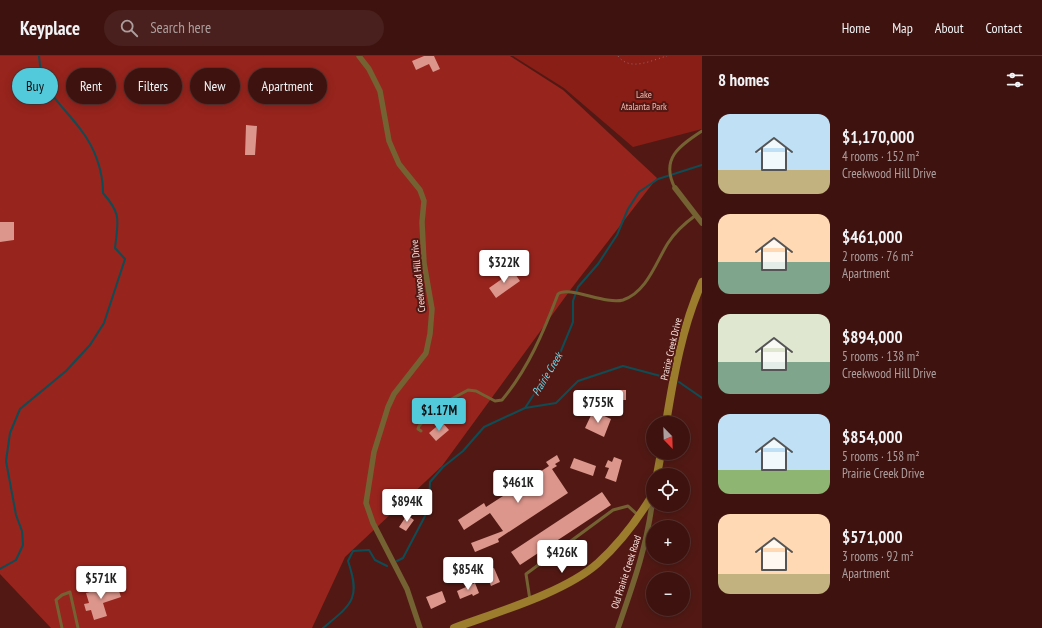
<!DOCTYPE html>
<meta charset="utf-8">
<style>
:root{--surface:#3e130f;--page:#49201d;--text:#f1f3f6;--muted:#ad9e9e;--line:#57322f;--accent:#53cadc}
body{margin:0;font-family:"PT Sans Narrow",sans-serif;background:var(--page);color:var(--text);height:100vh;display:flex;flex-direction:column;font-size:15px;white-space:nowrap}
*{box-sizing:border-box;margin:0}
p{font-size:13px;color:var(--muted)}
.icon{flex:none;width:22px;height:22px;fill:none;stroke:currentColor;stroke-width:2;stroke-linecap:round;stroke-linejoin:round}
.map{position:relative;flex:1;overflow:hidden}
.sheet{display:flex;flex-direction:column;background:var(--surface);width:340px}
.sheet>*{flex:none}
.banner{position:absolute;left:12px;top:12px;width:380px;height:36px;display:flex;gap:8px}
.needle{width:26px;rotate:157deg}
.controls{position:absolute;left:646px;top:360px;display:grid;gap:8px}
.controls a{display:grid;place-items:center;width:44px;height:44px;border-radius:50%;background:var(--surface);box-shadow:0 2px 10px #0003,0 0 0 1px var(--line);font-size:20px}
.price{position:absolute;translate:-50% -34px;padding:0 9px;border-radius:4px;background:#fff;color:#222;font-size:13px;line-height:26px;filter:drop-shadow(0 1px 2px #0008)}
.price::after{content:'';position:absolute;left:50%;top:24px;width:12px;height:9px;margin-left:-6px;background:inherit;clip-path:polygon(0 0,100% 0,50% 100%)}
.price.current{background:var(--accent);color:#111}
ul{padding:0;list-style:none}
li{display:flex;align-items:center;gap:12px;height:100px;padding:0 16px}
li span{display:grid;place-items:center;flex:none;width:112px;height:80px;border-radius:12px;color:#555}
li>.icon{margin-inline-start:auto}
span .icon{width:48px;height:48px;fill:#fffc;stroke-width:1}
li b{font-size:17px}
h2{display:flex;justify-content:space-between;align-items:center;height:48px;padding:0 16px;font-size:17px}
.tag{padding:0 14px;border-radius:18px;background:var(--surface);box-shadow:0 2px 10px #0003,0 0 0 1px var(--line);font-size:14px;line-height:36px}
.tag.current{background:var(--accent);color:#111}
header{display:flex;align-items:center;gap:24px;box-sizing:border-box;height:56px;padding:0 20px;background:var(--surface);border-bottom:1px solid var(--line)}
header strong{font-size:19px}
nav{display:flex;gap:22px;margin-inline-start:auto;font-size:14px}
.search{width:280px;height:36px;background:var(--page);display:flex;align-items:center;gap:10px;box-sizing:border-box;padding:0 14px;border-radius:22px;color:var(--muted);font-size:15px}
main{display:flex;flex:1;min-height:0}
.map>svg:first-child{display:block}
</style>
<header>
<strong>Keyplace</strong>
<div class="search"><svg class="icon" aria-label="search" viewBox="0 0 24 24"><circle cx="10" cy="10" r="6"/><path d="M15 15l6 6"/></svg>Search here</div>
<nav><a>Home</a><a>Map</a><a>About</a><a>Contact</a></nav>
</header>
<main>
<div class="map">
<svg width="702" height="572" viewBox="0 0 702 572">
<rect width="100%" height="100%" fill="#521914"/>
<path fill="#891e17" d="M 513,0 L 702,0 L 702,73 L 633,91 L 564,32 Z"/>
<path fill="#97241d" d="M 0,0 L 510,0 L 563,34 L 657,122 L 571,233 L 442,410 L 345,501 L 312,572 L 51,572 L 0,518 Z"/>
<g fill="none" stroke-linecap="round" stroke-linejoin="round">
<path stroke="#0e4d55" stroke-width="2" d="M 679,326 L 702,342
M 525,352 L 556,347 L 578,325 L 623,310 L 668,322
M 397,505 L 403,502 L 425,460 L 429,445 L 430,426 L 443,411 L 463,395 L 484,371 L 525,352 L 558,302 L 573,266 L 573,245 L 578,231 L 598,208 L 617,179 L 628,153 L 639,136 L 658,123 L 702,109
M 0,513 L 16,504 L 23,489 L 22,475 L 16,459 L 6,405 L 10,377 L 20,353 L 66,315 L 90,289 L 104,267 L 125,203 L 115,192 C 118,164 122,159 103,137 C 103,115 95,92 81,74 C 68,56 51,42 42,21 C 40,15 40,7 39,0
M 323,572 C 352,548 361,543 348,505 L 353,495 L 369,494 L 375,504 L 387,510"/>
</g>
<path fill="#dc968c" d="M 424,0 L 434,0 L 440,13 L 433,16 L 429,8 L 416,14 L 412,5 Z
M 246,69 L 257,70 L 255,99 L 245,99 Z
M 0,166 L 14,166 L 14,184 L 0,186 Z
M 513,215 L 520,225 L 496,242 L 489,232 Z
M 603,334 L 626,334 L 626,344 L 617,344 L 617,348 L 608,348 L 608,343 L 603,343 Z
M 593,355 L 611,363 L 604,381 L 585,372 Z
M 442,366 L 449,374 L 436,385 L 429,377 Z
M 557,399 L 560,405 L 555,408 L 557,410 L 552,413 L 568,437 L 498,483 L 499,486 L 475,496 L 471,487 L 503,475 L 490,457 L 464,474 L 458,464 L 484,447 L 486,451 L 549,410 L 546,406 Z
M 614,401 L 622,404 L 616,426 L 605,422 L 609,412 L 605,411 L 608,404 L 612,406 Z
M 574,402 L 596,410 L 593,420 L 570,412 Z
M 602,436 L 611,449 L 520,509 L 511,496 Z
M 407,459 L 414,464 L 406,475 L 399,471 Z
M 494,512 L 500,526 L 491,530 L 485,515 Z
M 116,526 L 121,541 L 103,547 L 107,560 L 94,564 L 91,554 L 86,555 L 84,548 L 89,547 L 86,537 L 105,532 L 104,530 Z
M 475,527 L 479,537 L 473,540 L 472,538 L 460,543 L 457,535 Z
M 442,535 L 446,546 L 431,553 L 426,541 Z"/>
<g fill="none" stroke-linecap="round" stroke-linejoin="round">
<path stroke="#946864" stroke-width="1" stroke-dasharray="1 3" stroke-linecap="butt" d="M 618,0 C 630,16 652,4 667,0"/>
<path stroke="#746233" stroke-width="3" d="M 675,132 C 660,103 679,90 702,75
M 421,375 L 418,373 L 419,370 L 435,352 L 468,334 L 476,335 L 495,345 L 502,344 C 528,313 544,275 558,238 C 568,229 605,249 623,244 C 647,236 656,206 668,187 C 675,176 685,167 696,159
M 530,544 L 526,518 L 613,454 L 628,450 L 639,460
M 62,572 L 56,544 L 62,539 L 70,536 L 78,572"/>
<path stroke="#746233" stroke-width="5.5" d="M 359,0 L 369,13 L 380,35 L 389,85 L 399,108 L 420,134 L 424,145 L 422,166 L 424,207 L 432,253 L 430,278 L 426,297 L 394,338 L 388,351 L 374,396 L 366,447 L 373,467 L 407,533 L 420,572
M 675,132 L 702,167
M 618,572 C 634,526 647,490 653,441"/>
<path stroke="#9b7d2d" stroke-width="8" d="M 666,367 C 674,318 682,271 702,226
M 657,419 L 661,397
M 454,572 C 497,556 564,537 598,507 C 620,487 638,463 653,438"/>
</g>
<g text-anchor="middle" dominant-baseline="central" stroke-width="4" stroke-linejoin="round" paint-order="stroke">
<g font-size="10" fill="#f7b9b0" stroke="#521914">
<text x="644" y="38">Lake<tspan x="644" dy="12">Atalanta Park</tspan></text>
</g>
<g font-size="10" fill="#fde6e2" stroke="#521914">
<text transform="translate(418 220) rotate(-96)">Creekwood Hill Drive</text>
<text transform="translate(671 293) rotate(-77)">Prairie Creek Drive</text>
<text transform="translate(626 516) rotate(-72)">Old Prairie Creek Road</text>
</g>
<g font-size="11" font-style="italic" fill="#64dcee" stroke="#521914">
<text transform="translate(547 318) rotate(-59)">Prairie Creek</text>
</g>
</g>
</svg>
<div class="controls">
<a><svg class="needle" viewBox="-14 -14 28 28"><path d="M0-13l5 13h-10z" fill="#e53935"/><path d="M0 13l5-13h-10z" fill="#ad9e9e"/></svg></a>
<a><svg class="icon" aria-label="locate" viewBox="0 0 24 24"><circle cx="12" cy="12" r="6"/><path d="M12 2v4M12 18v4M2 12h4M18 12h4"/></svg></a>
<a>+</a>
<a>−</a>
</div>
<b class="price" style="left:504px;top:228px">$322K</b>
<b class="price" style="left:598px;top:368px">$755K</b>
<b class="price current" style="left:439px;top:376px">$1.17M</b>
<b class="price" style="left:518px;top:448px">$461K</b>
<b class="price" style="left:407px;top:467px">$894K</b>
<b class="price" style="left:562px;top:518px">$426K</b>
<b class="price" style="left:468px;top:535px">$854K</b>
<b class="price" style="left:101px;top:544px">$571K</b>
<div class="banner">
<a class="tag current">Buy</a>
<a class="tag">Rent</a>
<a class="tag">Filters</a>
<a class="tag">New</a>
<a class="tag">Apartment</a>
</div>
</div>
<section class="sheet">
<h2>8 homes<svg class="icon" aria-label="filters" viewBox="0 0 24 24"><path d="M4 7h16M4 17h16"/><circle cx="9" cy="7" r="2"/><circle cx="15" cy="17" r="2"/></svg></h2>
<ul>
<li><span style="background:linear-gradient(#bfe0f5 70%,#c2b280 0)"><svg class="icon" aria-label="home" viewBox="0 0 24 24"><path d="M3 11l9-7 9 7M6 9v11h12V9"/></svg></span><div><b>$1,170,000</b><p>4 rooms · 152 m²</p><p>Creekwood Hill Drive</p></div></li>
<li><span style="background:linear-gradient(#ffd9b3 60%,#7fa58c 0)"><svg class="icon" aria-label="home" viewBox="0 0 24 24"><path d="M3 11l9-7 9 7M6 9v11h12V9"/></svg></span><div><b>$461,000</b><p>2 rooms · 76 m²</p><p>Apartment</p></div></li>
<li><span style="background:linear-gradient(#dfe7d0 60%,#7fa58c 0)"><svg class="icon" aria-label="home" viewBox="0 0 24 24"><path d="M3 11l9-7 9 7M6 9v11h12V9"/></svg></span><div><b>$894,000</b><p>5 rooms · 138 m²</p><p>Creekwood Hill Drive</p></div></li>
<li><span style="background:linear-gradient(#bfe0f5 70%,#8fb573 0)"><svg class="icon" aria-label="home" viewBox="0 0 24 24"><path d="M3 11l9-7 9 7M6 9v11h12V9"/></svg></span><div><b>$854,000</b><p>5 rooms · 158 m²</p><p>Prairie Creek Drive</p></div></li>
<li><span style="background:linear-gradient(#ffd9b3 75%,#c2b280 0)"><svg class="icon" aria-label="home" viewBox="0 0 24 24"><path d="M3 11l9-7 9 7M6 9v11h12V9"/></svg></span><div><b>$571,000</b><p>3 rooms · 92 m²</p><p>Apartment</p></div></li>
</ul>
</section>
</main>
